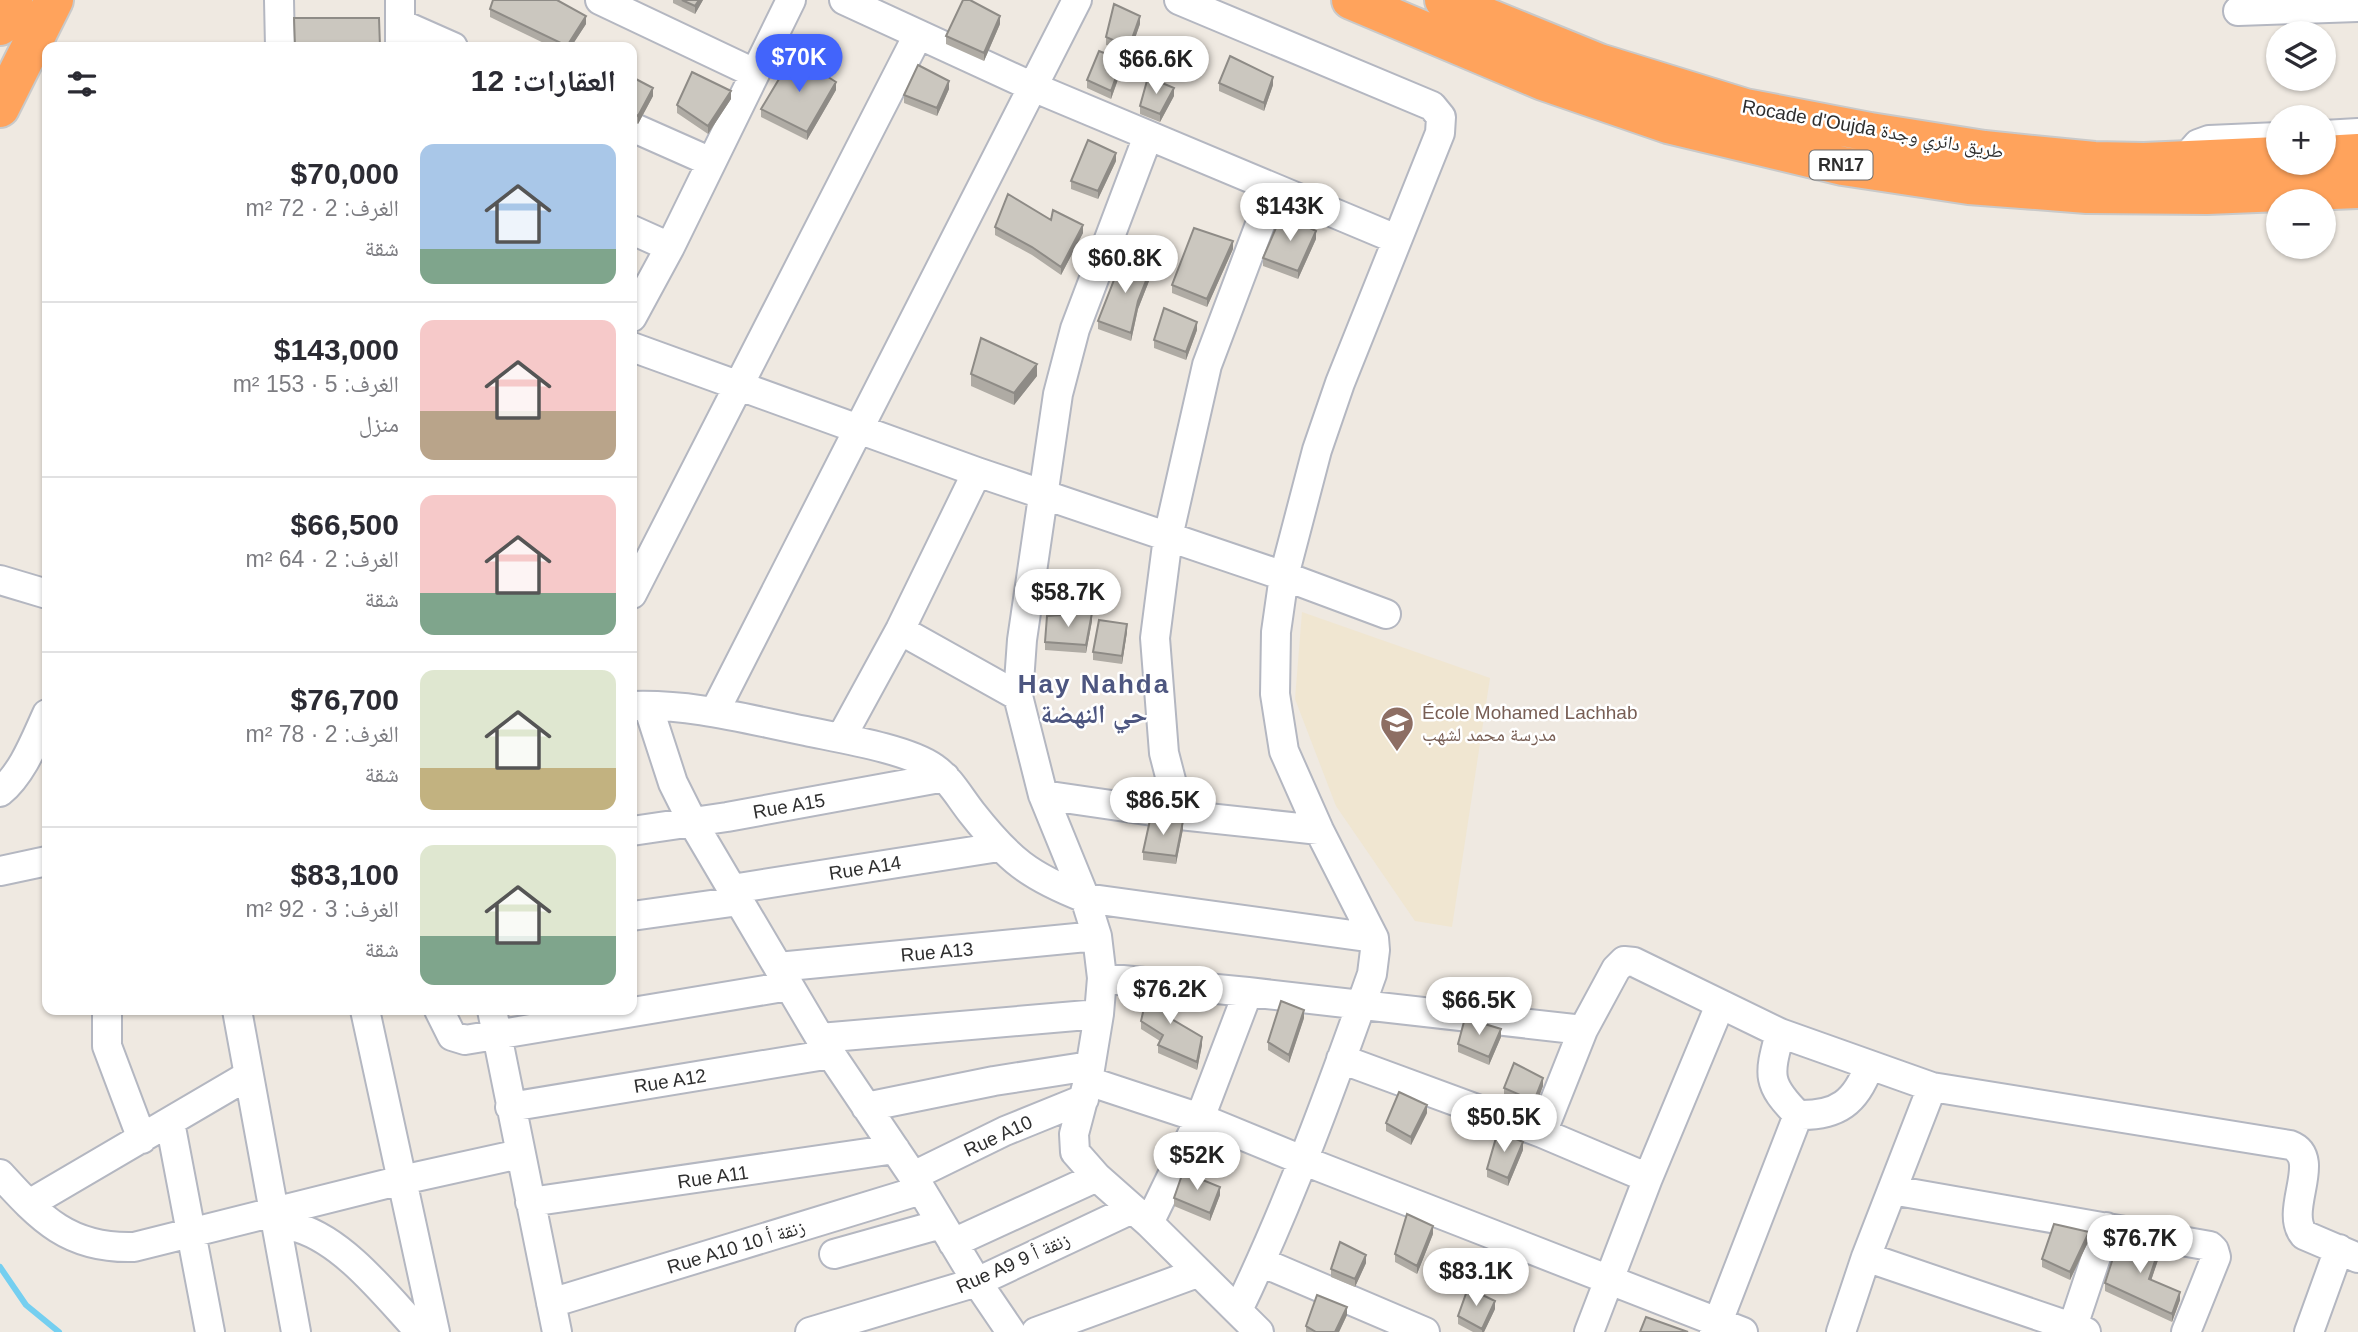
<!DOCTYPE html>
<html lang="ar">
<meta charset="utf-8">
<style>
:root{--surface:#fff;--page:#f2f2f3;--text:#2b2b33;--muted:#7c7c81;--line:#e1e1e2;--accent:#4264fb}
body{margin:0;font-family:Arial,"Noto Naskh Arabic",sans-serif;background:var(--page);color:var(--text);direction:rtl;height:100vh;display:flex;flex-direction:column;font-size:26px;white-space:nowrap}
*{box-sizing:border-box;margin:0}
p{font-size:23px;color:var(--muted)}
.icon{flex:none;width:38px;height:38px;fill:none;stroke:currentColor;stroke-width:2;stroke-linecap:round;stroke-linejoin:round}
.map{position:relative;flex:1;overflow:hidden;direction:ltr}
.sheet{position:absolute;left:42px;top:42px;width:595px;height:973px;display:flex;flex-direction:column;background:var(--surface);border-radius:14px;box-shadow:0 2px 5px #0004;direction:rtl}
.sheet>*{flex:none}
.tools{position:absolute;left:2266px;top:21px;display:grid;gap:14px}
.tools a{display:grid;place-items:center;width:70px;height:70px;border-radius:50%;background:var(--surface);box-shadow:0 2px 5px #0004;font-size:35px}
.price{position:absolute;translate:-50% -60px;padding:0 16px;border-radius:24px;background:#fff;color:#222;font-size:23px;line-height:46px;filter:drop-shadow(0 2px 4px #0008)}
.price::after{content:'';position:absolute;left:50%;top:42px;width:21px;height:16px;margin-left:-10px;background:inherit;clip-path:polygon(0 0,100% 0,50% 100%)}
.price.on{background:var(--accent);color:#fff}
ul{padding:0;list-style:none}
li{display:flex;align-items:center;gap:21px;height:175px;padding:0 21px}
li+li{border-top:2px solid var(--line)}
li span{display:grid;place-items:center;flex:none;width:196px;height:140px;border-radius:14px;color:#555}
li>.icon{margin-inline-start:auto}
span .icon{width:84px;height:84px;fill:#fffc;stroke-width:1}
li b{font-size:30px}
h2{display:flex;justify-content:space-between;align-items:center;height:84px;padding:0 21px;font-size:30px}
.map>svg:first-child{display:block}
</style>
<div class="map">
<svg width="2358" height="1332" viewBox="0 0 2358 1332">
<rect width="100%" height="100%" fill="#efe9e1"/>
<path fill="#f0e6d1" d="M 1302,612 L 1490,678 L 1452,927 L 1415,921 L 1336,806 L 1295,699 Z"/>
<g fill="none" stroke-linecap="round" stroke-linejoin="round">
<path stroke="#75cff0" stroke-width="6" d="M 0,1267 L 26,1305 L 59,1332"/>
<g stroke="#b4b7c1" stroke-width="32">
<path id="minor" d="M 279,0 L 280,47
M 400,0 L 400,47
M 600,0 L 754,73
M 844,0 L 1033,87 L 1396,239
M 1179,0 L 1432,106 L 1441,117 L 1440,133 L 1340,383 L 1317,450 L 1284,576 L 1276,632 L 1275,694 L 1284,751 L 1319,830 L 1374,938 L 1375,950 L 1372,974 C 1332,1087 1290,1202 1238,1310
M 2238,11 L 2358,7
M 401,24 L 453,47
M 632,127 L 711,162
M 2324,135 L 2358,133
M 1148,136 L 1075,329 L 1058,394 L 1022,640 L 1018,696 L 1043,795 L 1085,898 L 1097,936 L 1102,978 L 1099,1014 L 1088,1081 L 1074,1134 L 1075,1152 L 1097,1177 L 1149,1223 L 1259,1332
M 2184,160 L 2198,144 L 2209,140 L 2278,137
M 632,230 L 670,247
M 632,317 L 670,247 L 791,0
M 632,347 L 977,472 L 1284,576 L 1386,614
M 0,580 L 47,594
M 632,594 L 918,35
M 900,630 L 1018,696
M 632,706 C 695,704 745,719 806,731 C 839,738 908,749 934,768 C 950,779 960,798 972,813 C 1009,860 1029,876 1085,898 L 1374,938
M 648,706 L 673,783 L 693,823 L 820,1038 L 913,1176 L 977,1282 L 1011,1332
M 715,711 L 1077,0
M 841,738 L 900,630 L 977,472
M 0,792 C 23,773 35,740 47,714
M 1043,795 L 1180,815 L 1319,830
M 1180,815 L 1164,753 L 1155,638 L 1168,537 L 1207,365 L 1273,190
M 632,831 L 727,817 L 945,777
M 0,871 L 47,861
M 732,889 L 999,847
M 632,916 L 739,901
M 778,967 L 1097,936
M 1102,978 L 1248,992 L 1583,1030
M 107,1010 L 107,1046 L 142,1139
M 237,1010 L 296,1332
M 365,1010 L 435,1332
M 439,1010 L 452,1036 L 465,1040 L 789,986
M 492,1010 L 557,1332
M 1780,1033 C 1769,1075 1766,1083 1798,1115 C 1838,1116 1856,1102 1869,1066
M 820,1038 L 1099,1014
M 1341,1059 L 1542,1133 L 1648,1178
M 1088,1081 L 1200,1118 L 1302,1160 L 1743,1332
M 510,1107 L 831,1054
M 866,1107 L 994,1081 L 1090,1066
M 170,1122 L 210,1332
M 1542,1133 L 1583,1030 L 1616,969 L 1624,961 L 1634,962 L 1780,1033 L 1932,1087 L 2290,1145 C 2324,1158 2283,1210 2304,1235 L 2358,1258
M 0,1174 C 41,1219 69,1249 134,1247 L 402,1180 L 520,1154
M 913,1176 L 1005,1131 L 1084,1099
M 1892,1190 L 2210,1246 L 2214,1250 L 2216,1257 L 2186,1332
M 530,1202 L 895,1149
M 29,1204 L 249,1075
M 1149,1223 L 1200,1118 L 1248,992
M 277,1224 C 284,1225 292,1226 299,1228 C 346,1243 387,1297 420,1332
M 953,1243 L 1097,1177
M 834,1254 L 941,1224
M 1866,1257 L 2086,1332
M 1261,1262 L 1425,1332
M 551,1303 L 921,1190
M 810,1332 L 977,1282 L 1132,1209
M 1036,1332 L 1197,1273
M 1589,1332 L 1648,1178 L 1720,1005
M 1714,1332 L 1798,1115
M 1841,1332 L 1866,1257 L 1932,1087
M 2071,1332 L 2106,1227
M 2309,1332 L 2339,1249"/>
</g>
<g stroke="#c9c9c9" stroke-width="42">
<path id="highway" d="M 1351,0 L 1543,81 L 1668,124 L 1843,166 L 1969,185 L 2087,194 L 2207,195 L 2358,189
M 1444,0 L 1599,63 L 1745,108 L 1870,132 L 1984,150 L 2094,161 L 2144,162 L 2278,156
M 0,26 L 13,0
M 0,108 L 54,0
M 2324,155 L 2358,153"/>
</g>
<use href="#minor" stroke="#fff" stroke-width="28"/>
<use href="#highway" stroke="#ffa35c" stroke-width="38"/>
</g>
<path fill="#afaba4" d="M 673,0 L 703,0 L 695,14 L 673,3 Z
M 490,9 L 586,24 L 571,47 L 552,47 L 490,17 Z
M 1000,24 L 984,61 L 946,44 L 946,36 Z
M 1140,24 L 1129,55 L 1106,45 L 1106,37 Z
M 1122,68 L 1111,99 L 1087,88 L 1087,80 Z
M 632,77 L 653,96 L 638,124 L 632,120 Z
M 1219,83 L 1273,85 L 1264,111 L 1219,91 Z
M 949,89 L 937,116 L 904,103 L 904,95 Z
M 836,90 L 807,140 L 761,117 L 761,109 Z
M 1174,96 L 1160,122 L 1140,114 L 1140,106 Z
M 731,99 L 708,134 L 677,113 L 677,105 Z
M 1116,161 L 1098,199 L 1071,189 L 1071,181 Z
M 1051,220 L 1083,233 L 1061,275 L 1032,255 L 995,235 L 995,227 Z
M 1316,239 L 1298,279 L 1263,266 L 1263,258 Z
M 1233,249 L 1207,307 L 1172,293 L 1172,285 Z
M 1151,276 L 1138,309 L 1131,341 L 1098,329 L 1098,321 Z
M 1197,330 L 1186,360 L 1154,348 L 1154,340 Z
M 971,374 L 1037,376 L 1014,405 L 971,386 Z
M 1092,621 L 1086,653 L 1045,650 L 1045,642 Z
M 1127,632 L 1122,664 L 1093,660 L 1093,652 Z
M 1183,829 L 1176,864 L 1143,860 L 1143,852 Z
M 1177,1010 L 1173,1020 L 1202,1045 L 1197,1070 L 1158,1053 L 1158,1045 L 1160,1041 L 1141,1029 L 1141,1021 Z
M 1304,1018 L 1289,1063 L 1268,1050 L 1268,1042 Z
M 1501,1037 L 1489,1065 L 1458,1052 L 1458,1044 Z
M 1543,1086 L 1534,1109 L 1504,1096 L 1504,1088 Z
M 1427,1113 L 1411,1145 L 1386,1131 L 1386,1123 Z
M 1523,1150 L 1508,1186 L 1487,1177 L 1487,1169 Z
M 1220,1195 L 1210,1221 L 1174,1206 L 1174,1198 Z
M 1433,1234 L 1417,1274 L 1395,1262 L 1395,1254 Z
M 2089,1240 L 2070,1280 L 2042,1267 L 2042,1259 Z
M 2159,1257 L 2151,1280 L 2180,1300 L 2172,1322 L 2105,1291 L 2105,1283 Z
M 1366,1263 L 1355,1287 L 1331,1277 L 1331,1269 Z
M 1495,1309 L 1484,1332 L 1473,1332 L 1458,1324 L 1458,1316 Z
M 1347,1315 L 1339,1332 L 1306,1332 L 1306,1326 Z"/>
<path fill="#8e8b86" d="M 699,0 L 703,0 L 695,14 L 695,6 Z
M 586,16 L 586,24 L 571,47 L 567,47 Z
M 1000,16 L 1000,24 L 984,61 L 984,53 Z
M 1140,16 L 1140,24 L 1129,55 L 1129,47 Z
M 1122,60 L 1122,68 L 1111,99 L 1111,91 Z
M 1273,77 L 1273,85 L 1264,111 L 1264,103 Z
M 949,81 L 949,89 L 937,116 L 937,108 Z
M 836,82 L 836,90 L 807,140 L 807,132 Z
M 653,88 L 653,96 L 638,124 L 638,116 Z
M 1174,88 L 1174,96 L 1160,122 L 1160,114 Z
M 731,91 L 731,99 L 708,134 L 708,126 Z
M 1116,153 L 1116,161 L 1098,199 L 1098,191 Z
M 1083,225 L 1083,233 L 1061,275 L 1061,267 Z
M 1316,231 L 1316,239 L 1298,279 L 1298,271 Z
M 1233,241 L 1233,249 L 1207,307 L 1207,299 Z
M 1151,268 L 1151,276 L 1138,309 L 1131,341 L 1131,333 L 1138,301 Z
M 1197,322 L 1197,330 L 1186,360 L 1186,352 Z
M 1037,364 L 1037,376 L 1014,405 L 1014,393 Z
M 1092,613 L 1092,621 L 1086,653 L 1086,645 Z
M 1127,624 L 1127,632 L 1122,664 L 1122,656 Z
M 1183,821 L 1183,829 L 1176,864 L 1176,856 Z
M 1177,1002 L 1177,1010 L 1170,1026 L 1170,1018 Z
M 1304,1010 L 1304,1018 L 1289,1063 L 1289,1055 Z
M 1501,1029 L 1501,1037 L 1489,1065 L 1489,1057 Z
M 1202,1037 L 1202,1045 L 1197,1070 L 1197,1062 Z
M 1543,1078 L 1543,1086 L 1534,1109 L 1534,1101 Z
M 1427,1105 L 1427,1113 L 1411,1145 L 1411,1137 Z
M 1523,1142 L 1523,1150 L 1508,1186 L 1508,1178 Z
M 1220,1187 L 1220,1195 L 1210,1221 L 1210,1213 Z
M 1433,1226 L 1433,1234 L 1417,1274 L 1417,1266 Z
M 2089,1232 L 2089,1240 L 2070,1280 L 2070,1272 Z
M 2159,1249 L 2159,1257 L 2149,1287 L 2149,1279 Z
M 1366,1255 L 1366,1263 L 1355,1287 L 1355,1279 Z
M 2180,1292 L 2180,1300 L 2172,1322 L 2172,1314 Z
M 1495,1301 L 1495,1309 L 1484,1332 L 1482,1332 L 1482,1329 Z
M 1347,1307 L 1347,1315 L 1339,1332 L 1335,1332 Z"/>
<path fill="#cbc7bf" stroke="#8e8b86" stroke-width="2" d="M 493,0 L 557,0 L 586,16 L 567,46 L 490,9 Z
M 682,0 L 699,0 L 695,6 Z
M 963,0 L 970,0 L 1000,16 L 984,53 L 946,36 Z
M 1114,4 L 1140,16 L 1129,47 L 1106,37 Z
M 294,18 L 379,18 L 380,47 L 295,47 Z
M 1099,51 L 1122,60 L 1111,91 L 1087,80 Z
M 789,52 L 836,82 L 807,132 L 761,109 L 779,79 Z
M 1230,56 L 1273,77 L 1264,103 L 1219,83 Z
M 918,65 L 949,81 L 937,108 L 904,95 Z
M 692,72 L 731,91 L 708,126 L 677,105 Z
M 632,77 L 653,88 L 638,116 L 632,112 Z
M 1148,77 L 1174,88 L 1160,114 L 1140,106 Z
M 1088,140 L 1116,153 L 1098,191 L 1071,181 Z
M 1008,194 L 1051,220 L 1053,210 L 1083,225 L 1061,267 L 1032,247 L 995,227 Z
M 1282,214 L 1316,231 L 1298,271 L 1263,258 Z
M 1194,228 L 1233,241 L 1207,299 L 1172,285 Z
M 1123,257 L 1151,268 L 1138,301 L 1131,333 L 1098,321 Z
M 1164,308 L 1197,322 L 1186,352 L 1154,340 Z
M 981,338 L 1037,364 L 1014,393 L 971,374 Z
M 1092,613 L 1086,645 L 1045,642 L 1047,616 Z
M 1099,620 L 1127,624 L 1122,656 L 1093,652 Z
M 1150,820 L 1183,821 L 1176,856 L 1143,852 Z
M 1149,986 L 1177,1002 L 1170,1018 L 1202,1037 L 1197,1062 L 1158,1045 L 1163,1035 L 1141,1021 Z
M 1281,1001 L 1304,1010 L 1289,1055 L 1268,1042 Z
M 1465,1018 L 1501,1029 L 1489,1057 L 1458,1044 Z
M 1514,1063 L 1543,1078 L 1534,1101 L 1504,1088 Z
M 1399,1092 L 1427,1105 L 1411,1137 L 1386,1123 Z
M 1498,1131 L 1523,1142 L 1508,1178 L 1487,1169 Z
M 1183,1172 L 1220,1187 L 1210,1213 L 1174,1198 Z
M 1407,1214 L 1433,1226 L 1417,1266 L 1395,1254 Z
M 2054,1224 L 2089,1232 L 2070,1272 L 2042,1259 Z
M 2120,1236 L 2159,1249 L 2149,1279 L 2180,1292 L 2172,1314 L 2105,1283 Z
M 1340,1242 L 1366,1255 L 1355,1279 L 1331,1269 Z
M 1468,1288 L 1495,1301 L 1482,1329 L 1458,1316 Z
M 1317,1295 L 1347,1307 L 1335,1332 L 1316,1332 L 1306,1326 Z
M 1646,1317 L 1688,1332 L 1640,1332 Z"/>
<defs>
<g id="school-pin" transform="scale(1.75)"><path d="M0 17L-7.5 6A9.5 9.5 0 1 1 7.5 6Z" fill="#8d6e63" stroke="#fff"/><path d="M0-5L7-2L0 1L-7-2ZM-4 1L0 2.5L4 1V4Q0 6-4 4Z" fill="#fff"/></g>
</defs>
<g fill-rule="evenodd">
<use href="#school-pin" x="1397" y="723"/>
</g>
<g text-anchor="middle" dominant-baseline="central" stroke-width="5" stroke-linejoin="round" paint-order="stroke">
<rect fill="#fff" stroke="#6d6d6d" stroke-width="2" x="1809.5" y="150.5" width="63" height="29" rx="5"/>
<g font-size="18" font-weight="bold" fill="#2e2e2e">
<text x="1841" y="165">RN17</text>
</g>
<g font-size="19" fill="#2e2e2e" stroke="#fff">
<text transform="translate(1873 129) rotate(10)">Rocade d'Oujda طريق دائري وجدة</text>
<text transform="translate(789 806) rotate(-10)">Rue A15</text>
<text transform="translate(865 868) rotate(-9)">Rue A14</text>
<text transform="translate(937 952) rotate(-5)">Rue A13</text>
<text transform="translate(670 1081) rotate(-9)">Rue A12</text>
<text transform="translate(998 1136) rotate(-25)">Rue A10</text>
<text transform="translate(713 1177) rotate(-8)">Rue A11</text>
<text transform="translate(736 1247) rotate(-17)">Rue A10 زنقة أ 10</text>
<text transform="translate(1013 1263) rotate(-24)">Rue A9 زنقة أ 9</text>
</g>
<g font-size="19" fill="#785e54" stroke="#fff" text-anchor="start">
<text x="1422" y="712">École Mohamed Lachhab<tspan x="1422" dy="22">مدرسة محمد لشهب</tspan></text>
</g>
<g font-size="26" font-weight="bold" letter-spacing="2" fill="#4d5680" stroke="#fff">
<text x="1094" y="684">Hay Nahda<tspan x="1094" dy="30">حي النهضة</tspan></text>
</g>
</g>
</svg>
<div class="tools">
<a><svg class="icon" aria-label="layers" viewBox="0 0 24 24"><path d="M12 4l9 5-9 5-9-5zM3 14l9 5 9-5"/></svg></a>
<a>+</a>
<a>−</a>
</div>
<b class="price on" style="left:799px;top:94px">$70K</b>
<b class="price" style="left:1156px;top:96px">$66.6K</b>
<b class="price" style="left:1290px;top:243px">$143K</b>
<b class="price" style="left:1125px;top:295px">$60.8K</b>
<b class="price" style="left:1068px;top:629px">$58.7K</b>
<b class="price" style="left:1163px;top:837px">$86.5K</b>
<b class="price" style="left:1170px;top:1026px">$76.2K</b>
<b class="price" style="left:1479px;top:1037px">$66.5K</b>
<b class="price" style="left:1504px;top:1154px">$50.5K</b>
<b class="price" style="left:1197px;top:1192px">$52K</b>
<b class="price" style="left:2140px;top:1275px">$76.7K</b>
<b class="price" style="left:1476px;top:1308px">$83.1K</b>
<section class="sheet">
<h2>العقارات: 12<svg class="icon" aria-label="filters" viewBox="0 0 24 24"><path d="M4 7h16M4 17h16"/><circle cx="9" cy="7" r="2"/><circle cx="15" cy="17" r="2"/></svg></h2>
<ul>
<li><span style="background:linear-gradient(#a9c7e8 75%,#7fa58c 0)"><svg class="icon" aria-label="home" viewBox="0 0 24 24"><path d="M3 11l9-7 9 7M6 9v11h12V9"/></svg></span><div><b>$70,000</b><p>الغرف: 2 · 72 m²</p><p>شقة</p></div></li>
<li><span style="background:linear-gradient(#f6c9c9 65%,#b9a48a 0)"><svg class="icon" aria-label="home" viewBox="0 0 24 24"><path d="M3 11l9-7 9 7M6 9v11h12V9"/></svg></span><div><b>$143,000</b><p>الغرف: 5 · 153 m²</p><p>منزل</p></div></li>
<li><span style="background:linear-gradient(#f6c9c9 70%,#7fa58c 0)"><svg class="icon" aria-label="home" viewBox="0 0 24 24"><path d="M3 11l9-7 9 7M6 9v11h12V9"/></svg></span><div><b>$66,500</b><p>الغرف: 2 · 64 m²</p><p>شقة</p></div></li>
<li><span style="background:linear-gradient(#dfe7d0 70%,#c2b280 0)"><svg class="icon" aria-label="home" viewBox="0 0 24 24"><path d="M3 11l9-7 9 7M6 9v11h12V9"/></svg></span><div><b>$76,700</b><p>الغرف: 2 · 78 m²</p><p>شقة</p></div></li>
<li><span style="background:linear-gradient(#dfe7d0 65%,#7fa58c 0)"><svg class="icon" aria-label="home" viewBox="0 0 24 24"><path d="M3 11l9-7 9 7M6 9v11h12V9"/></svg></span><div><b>$83,100</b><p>الغرف: 3 · 92 m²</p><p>شقة</p></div></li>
</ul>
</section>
</div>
